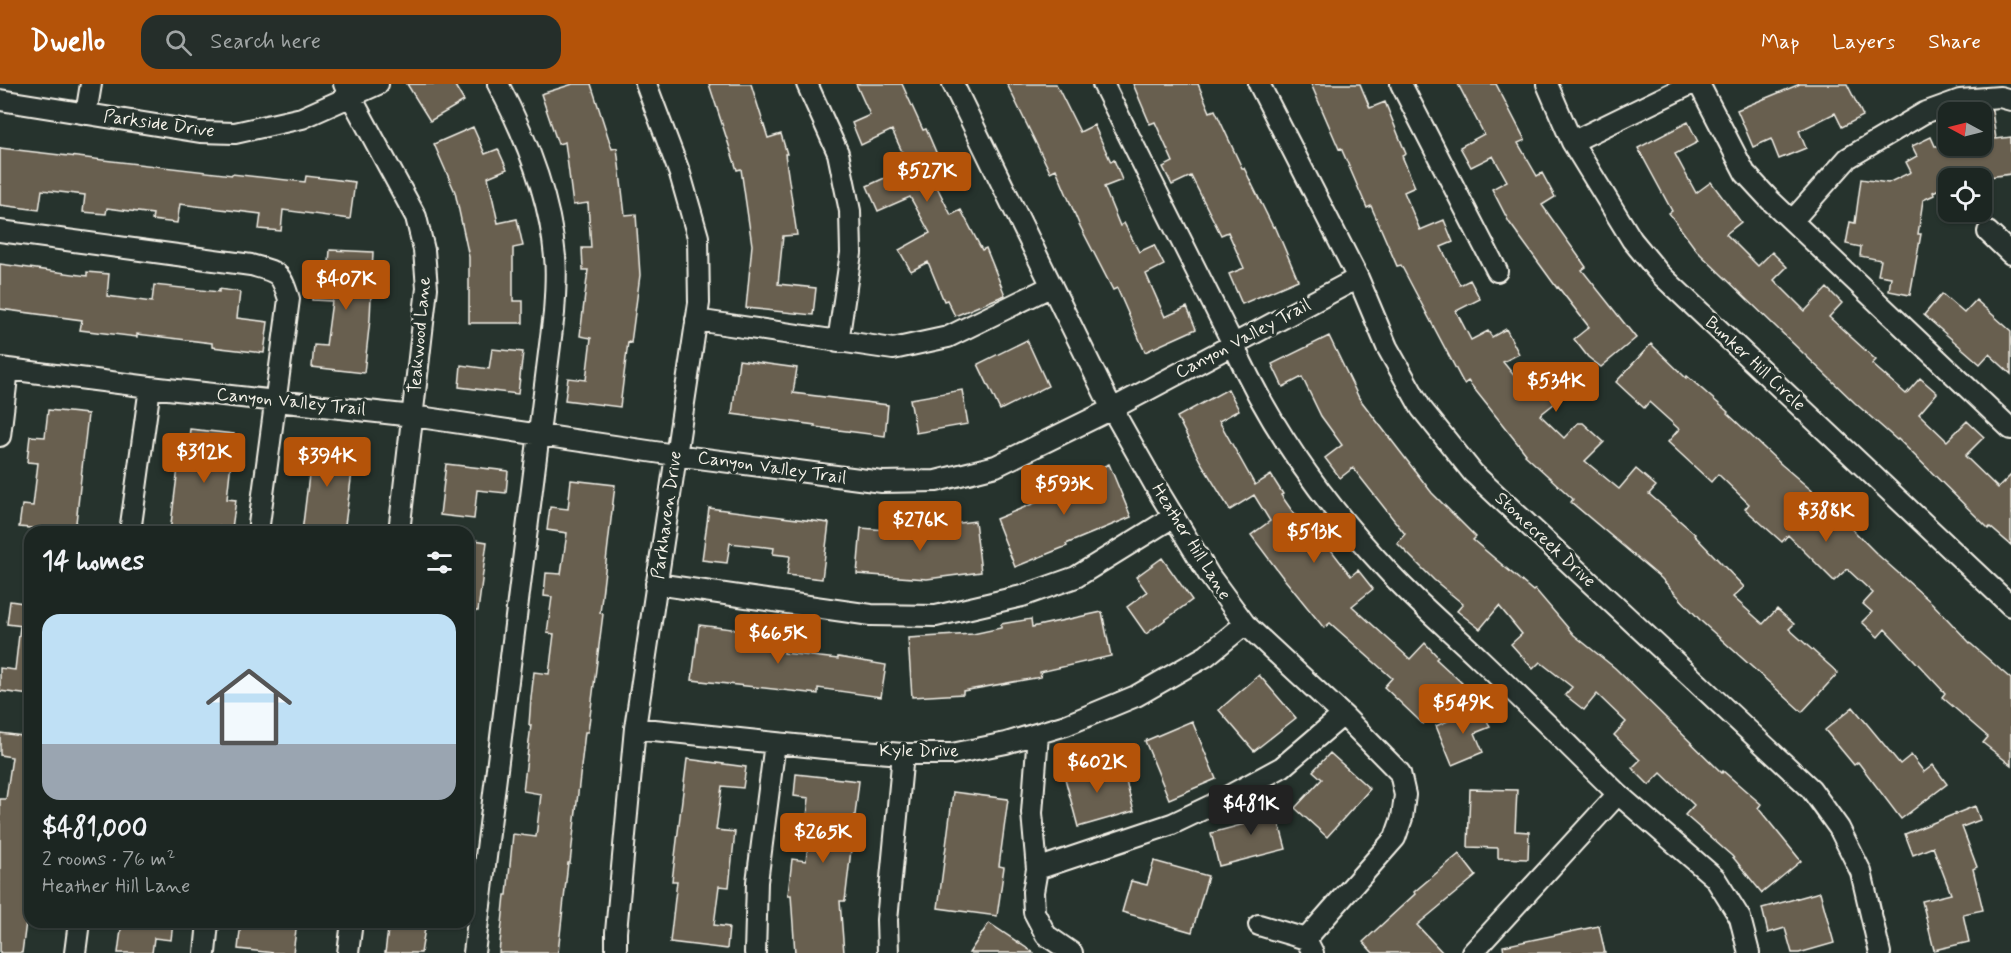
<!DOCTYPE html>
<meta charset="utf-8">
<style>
:root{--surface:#1c2622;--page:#252e2a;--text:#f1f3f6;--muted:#a0a5a5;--line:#3a4340;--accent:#b45309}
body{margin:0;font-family:Mynerve,sans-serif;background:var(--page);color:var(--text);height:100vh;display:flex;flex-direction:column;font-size:22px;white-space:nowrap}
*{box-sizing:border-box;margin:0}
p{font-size:20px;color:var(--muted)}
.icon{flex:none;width:33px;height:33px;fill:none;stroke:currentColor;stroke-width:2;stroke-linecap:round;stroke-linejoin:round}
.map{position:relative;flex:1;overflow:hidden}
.details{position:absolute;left:24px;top:442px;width:450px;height:402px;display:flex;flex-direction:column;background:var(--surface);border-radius:18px;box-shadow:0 2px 4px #0004,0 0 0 2px var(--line)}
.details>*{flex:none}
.needle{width:39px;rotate:277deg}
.tools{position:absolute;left:1938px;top:18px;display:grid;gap:12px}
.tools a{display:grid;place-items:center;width:54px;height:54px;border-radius:12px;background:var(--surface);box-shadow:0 2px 4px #0004,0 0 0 2px var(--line);font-size:30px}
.price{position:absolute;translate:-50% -51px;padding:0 14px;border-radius:6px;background:var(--accent);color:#fff;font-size:20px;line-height:39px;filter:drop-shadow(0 2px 3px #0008)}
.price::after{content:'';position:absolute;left:50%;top:36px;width:18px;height:14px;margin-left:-9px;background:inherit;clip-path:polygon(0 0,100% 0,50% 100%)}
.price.on{background:#222;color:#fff}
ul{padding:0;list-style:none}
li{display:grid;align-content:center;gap:12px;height:318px;padding:0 18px}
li+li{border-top:2px solid var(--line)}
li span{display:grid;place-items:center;height:186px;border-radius:18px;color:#555}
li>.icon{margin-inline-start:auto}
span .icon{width:108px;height:108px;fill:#fffc;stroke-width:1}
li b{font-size:26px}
h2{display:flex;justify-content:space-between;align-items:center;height:72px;padding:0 18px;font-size:26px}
header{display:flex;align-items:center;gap:36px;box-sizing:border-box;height:84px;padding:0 30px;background:var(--accent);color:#fff}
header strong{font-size:28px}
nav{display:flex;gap:33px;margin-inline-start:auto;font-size:21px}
.search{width:420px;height:54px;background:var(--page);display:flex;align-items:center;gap:15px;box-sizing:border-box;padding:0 21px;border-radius:18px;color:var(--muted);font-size:22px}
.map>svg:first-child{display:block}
</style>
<header>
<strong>Dwello</strong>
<div class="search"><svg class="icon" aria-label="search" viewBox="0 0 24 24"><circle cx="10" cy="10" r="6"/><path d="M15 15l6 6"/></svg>Search here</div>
<nav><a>Map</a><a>Layers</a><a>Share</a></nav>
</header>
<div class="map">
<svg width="2011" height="869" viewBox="0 0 2011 869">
<rect width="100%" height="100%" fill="#26332d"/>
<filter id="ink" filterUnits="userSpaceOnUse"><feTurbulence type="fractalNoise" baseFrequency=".0167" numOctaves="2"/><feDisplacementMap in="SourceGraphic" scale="12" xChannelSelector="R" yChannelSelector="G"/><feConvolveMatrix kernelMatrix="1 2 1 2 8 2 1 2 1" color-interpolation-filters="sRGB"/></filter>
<g filter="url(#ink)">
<path fill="#675e50" stroke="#f4f1e8" stroke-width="1.5" d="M 407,0 L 454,0 L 464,17 L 430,37 Z
M 573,0 L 591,0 L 612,65 L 617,64 L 625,131 L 636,130 L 640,191 L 631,259 L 628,258 L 620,323 L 565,316 L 568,294 L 586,296 L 591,254 L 580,252 L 588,186 L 583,186 L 582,164 L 591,164 L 588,119 L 573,121 L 565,58 L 558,60 L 541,10 Z
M 709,0 L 751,0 L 768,54 L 781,50 L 787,70 L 785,70 L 797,151 L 783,152 L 778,200 L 816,204 L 813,231 L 746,224 L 752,161 L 741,85 L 737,86 Z
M 856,0 L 902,0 L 923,46 L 926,45 L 948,96 L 936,101 L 951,131 L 961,126 L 982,166 L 986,164 L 1005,211 L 955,232 L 947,216 L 944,217 L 928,178 L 911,187 L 899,166 L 930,149 L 910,113 L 878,127 L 867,102 L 909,83 L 892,46 L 861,61 L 852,39 L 870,31 Z
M 1007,0 L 1056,0 L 1080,48 L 1094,41 L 1111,78 L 1114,76 L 1122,96 L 1104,103 L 1120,142 L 1124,139 L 1139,168 L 1154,161 L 1164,181 L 1146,190 L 1165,233 L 1187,223 L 1196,245 L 1145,268 L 1117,204 L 1113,206 L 1079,140 L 1056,85 L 1050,88 Z
M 1133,0 L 1198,0 L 1210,28 L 1215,26 L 1242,84 L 1244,84 L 1273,143 L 1275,142 L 1298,196 L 1242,220 L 1229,190 L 1244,184 L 1228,148 L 1221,151 L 1191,92 L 1172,101 L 1163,83 L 1173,78 L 1155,38 L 1150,40 Z
M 1311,0 L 1360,0 L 1370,24 L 1385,18 L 1406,70 L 1402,72 L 1415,103 L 1404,108 L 1420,146 L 1444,136 L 1453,158 L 1441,163 L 1460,201 L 1470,196 L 1480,215 L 1456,227 L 1471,256 L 1488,247 L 1492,253 L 1506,245 L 1519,270 L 1503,278 L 1529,310 L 1545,297 L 1560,315 L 1540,331 L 1564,354 L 1578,339 L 1583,339 L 1604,358 L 1585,377 L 1619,405 L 1636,385 L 1656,402 L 1649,410 L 1695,450 L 1694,451 L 1744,503 L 1733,513 L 1763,540 L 1777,525 L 1794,540 L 1789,545 L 1838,589 L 1802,628 L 1702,538 L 1661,494 L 1571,418 L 1573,415 L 1525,371 L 1526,370 L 1468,297 L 1464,300 L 1401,181 L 1397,182 L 1371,122 L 1367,124 L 1341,64 L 1339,65 Z
M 1458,0 L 1496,0 L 1525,56 L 1518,59 L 1537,92 L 1542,89 L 1555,113 L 1542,121 L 1586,183 L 1582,186 L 1636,254 L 1601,283 L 1588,273 L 1574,255 L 1589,243 L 1558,203 L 1557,204 L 1509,138 L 1492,105 L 1507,97 L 1493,72 L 1471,83 L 1460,63 L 1484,50 Z
M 1800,0 L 1847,0 L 1863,32 L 1842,43 L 1835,29 L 1799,47 L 1806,64 L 1779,75 L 1771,55 L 1753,63 L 1737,26 Z
M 1982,26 L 1992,26 L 1996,55 L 2011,53 L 2011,90 L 1981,94 L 1948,94 L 1948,101 L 1933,108 L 1934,111 L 1923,116 L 1918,150 L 1921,150 L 1910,211 L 1889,207 L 1891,193 L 1878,191 L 1881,176 L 1860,172 L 1861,163 L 1846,160 L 1850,138 L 1855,139 L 1861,95 L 1888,99 L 1911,88 L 1906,78 L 1917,72 L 1912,62 L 1931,53 L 1935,62 L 1982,62 Z
M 1688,38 L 1698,58 L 1675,70 L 1696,109 L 1711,98 L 1741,138 L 1726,150 L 1758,182 L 1772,168 L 1787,183 L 1774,196 L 1805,227 L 1827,204 L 1842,219 L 1829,233 L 1876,276 L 1872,280 L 1906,310 L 1920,294 L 1937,309 L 1919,330 L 1947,357 L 1967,337 L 1984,353 L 1965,372 L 1998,404 L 2011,391 L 2011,461 L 1990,443 L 1989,445 L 1898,355 L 1897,356 L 1855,319 L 1697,167 L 1669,129 L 1672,127 L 1638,64 Z
M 473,43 L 485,70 L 498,65 L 507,85 L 488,93 L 498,139 L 517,135 L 523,162 L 513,164 L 513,217 L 523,217 L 523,239 L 469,239 L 469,173 L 455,108 L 434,60 Z
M 0,64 L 232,91 L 232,90 L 305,98 L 306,92 L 355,98 L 350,135 L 283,126 L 281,147 L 259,145 L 261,130 L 180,120 L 177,139 L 152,136 L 153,130 L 107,124 L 106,130 L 83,128 L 85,111 L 42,106 L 39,126 L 0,121 Z
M 330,166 L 373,168 L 370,235 L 364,289 L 312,283 L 314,261 L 326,262 L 332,217 L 312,216 L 313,193 L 328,194 Z
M 0,180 L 87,192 L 87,188 L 109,190 L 107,212 L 152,218 L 154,201 L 219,208 L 219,205 L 240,208 L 237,234 L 268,238 L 264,269 L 212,263 L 212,259 L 137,250 L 137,253 L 80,246 L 82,236 L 0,225 Z
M 1942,210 L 1964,229 L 1976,216 L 2011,247 L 2011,290 L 1989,270 L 1980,280 L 1924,231 Z
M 1329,252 L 1359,314 L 1432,409 L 1476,453 L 1473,456 L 1533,507 L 1535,505 L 1574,551 L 1615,584 L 1722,689 L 1723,687 L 1761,720 L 1758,724 L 1801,777 L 1762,809 L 1732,772 L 1685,731 L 1694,721 L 1661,689 L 1649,701 L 1632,684 L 1640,676 L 1614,651 L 1626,638 L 1597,610 L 1584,626 L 1565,611 L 1572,603 L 1540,578 L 1533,585 L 1511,560 L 1522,550 L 1499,522 L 1480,545 L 1457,527 L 1463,520 L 1434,496 L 1397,459 L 1405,450 L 1353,384 L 1340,394 L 1325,374 L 1342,361 L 1321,332 L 1302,293 L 1283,303 L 1272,280 Z
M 1027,256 L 1048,302 L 1000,326 L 978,280 Z
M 1651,260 L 1686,294 L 1687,292 L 1728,328 L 1727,329 L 1782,381 L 1823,416 L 1878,471 L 1932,519 L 1971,560 L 2011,595 L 2011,681 L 1983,659 L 1988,653 L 1942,613 L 1945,609 L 1885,545 L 1878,553 L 1862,538 L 1872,528 L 1863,520 L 1873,509 L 1847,485 L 1834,497 L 1788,451 L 1782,458 L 1745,425 L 1749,420 L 1718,390 L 1711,398 L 1668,358 L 1679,345 L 1649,318 L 1644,324 L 1616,298 Z
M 492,265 L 523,268 L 518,310 L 459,303 L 461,281 L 489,285 Z
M 739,276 L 797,284 L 793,309 L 888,321 L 885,352 L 815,343 L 815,341 L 732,330 Z
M 1228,305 L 1239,326 L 1219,337 L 1255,401 L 1271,391 L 1283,410 L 1281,411 L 1304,444 L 1316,435 L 1330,455 L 1325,458 L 1351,492 L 1358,486 L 1373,505 L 1352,522 L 1410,575 L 1425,559 L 1438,573 L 1436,575 L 1462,599 L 1423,640 L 1384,603 L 1392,594 L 1330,539 L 1324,544 L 1281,491 L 1251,451 L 1270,437 L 1254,411 L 1230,426 L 1200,377 L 1177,333 Z
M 962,306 L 968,340 L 916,349 L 910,315 Z
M 48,326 L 88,330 L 75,448 L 19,443 L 22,421 L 33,422 L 38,379 L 27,378 L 30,352 L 45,353 Z
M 190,345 L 234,350 L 227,415 L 236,416 L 232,444 L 216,442 L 216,448 L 170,448 L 179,376 L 186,377 Z
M 304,360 L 355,366 L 344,448 L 302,448 L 310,383 L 301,382 Z
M 446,380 L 508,387 L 506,409 L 477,406 L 474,435 L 440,431 Z
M 1109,380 L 1131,433 L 1066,460 L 1067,462 L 1015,483 L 996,435 L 1064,407 L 1061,400 Z
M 571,396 L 615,401 L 600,529 L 603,530 L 588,648 L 585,648 L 570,779 L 568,779 L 558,869 L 499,869 L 505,811 L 507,811 L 513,750 L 536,753 L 541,710 L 523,707 L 531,641 L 529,641 L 531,614 L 534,588 L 549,590 L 554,550 L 547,549 L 552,513 L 544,512 L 546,489 L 561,490 L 567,449 L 547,446 L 550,423 L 568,425 Z
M 709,424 L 829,439 L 822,495 L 787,491 L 790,472 L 773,470 L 774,464 L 730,459 L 727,479 L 702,476 Z
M 975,437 L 981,488 L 927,495 L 857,490 L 861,444 L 924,449 L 923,444 Z
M 468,455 L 487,458 L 478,527 L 468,527 Z
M 1162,474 L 1192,516 L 1146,550 L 1127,523 L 1147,508 L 1136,493 Z
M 10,517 L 30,520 L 30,611 L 0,607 L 0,584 L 15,586 L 20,542 L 23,542 L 7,540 Z
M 1102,528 L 1111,572 L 1040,588 L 1041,593 L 963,607 L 963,610 L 912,613 L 908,554 L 973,550 L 1001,544 L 1001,540 L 1031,535 L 1032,543 Z
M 699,541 L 764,549 L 764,547 L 786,550 L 784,569 L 838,575 L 838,573 L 886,581 L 881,613 L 818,604 L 818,610 L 692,596 Z
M 1259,591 L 1296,634 L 1254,667 L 1219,626 Z
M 1481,623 L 1490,643 L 1475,649 L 1483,668 L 1452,681 L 1436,642 Z
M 1853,623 L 1900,680 L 1911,671 L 1924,688 L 1933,681 L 1947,700 L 1901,735 L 1858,678 L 1854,681 L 1825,646 Z
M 1192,637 L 1216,695 L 1169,715 L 1145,657 Z
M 0,649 L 30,653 L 30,807 L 22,869 L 0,869 L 0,715 L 6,715 L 12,673 L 0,671 Z
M 1330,669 L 1370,705 L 1327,753 L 1295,724 L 1322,695 L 1313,687 Z
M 687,675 L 746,683 L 743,704 L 722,702 L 716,746 L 735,748 L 729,803 L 719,802 L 714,841 L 729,843 L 727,865 L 670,858 L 677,797 L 672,797 Z
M 1104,676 L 1110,698 L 1125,694 L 1134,727 L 1078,743 L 1063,687 Z
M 796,690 L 859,697 L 845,817 L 840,817 L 844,869 L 795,869 L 791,811 L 788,811 L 792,775 L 806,777 L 810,743 L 806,742 L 809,714 L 794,712 Z
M 1470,705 L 1517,706 L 1515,747 L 1529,748 L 1528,775 L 1498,774 L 1498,764 L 1468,763 Z
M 953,708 L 1008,715 L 999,782 L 1004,783 L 997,832 L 938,824 Z
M 1266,713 L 1272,713 L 1286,765 L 1219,782 L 1211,749 L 1256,737 L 1251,717 Z
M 1975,722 L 1980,736 L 1962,743 L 1977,783 L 1973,785 L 1983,826 L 1963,830 L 1969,858 L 1934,866 L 1922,817 L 1951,810 L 1933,763 L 1913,771 L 1905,750 Z
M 1459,770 L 1476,792 L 1417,841 L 1443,869 L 1373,869 L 1363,858 L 1415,810 L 1414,808 Z
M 1154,777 L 1208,792 L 1192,848 L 1122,828 L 1131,797 L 1147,801 Z
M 1820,808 L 1834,859 L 1799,869 L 1792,869 L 1785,844 L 1768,849 L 1762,824 Z
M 122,838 L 173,838 L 171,856 L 154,854 L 152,869 L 118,869 Z
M 241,838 L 297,838 L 293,869 L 274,869 L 238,865 Z
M 389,838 L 426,838 L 421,869 L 385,869 Z
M 989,839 L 1034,869 L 969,869 Z
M 1599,842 L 1605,869 L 1504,869 L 1503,862 Z"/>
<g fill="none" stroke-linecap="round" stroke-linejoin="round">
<g stroke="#f4f1e8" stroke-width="24">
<path id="minor" d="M 344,0 L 416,133 L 424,166 L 427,204 L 399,448
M 807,0 L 838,69 L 850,127 L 851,169 L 838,258
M 953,0 L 1112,325 L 1160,410 L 1209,491 L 1245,540 L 1343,631 L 1400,689 L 1405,711 L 1402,734 L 1395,754 L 1306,855
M 1103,0 L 1233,260 C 1270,343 1324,419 1386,485 C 1415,517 1450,546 1481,576 C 1527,620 1572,665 1618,710 L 1472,869
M 1259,0 L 1358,194 L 1387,263 L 1421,324 L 1473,389 L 1811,705 L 1839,744 L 1861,788 L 1880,869
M 1401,0 L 1497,187
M 1547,0 L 1572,58 L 1632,156 L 1660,190 L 2011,522
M 1699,0 L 1745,89 L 1770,116 L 2011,345
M 0,16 L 200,48 L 235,49 L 302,34 L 378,0
M 86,30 L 91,0
M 1572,58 L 1691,0
M 1792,137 L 1848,74 L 1924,29 L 1960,16 L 2000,13 L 2011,16
M 0,147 L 251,181 C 279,189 280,187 289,215 L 258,448
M 1988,148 L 2011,170
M 696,236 L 893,265 L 948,253 L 1052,202
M 0,284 L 150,303 L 413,332 L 675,371 L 882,398 L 936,397 L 996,382 L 1112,325 L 1358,194
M 0,352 L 8,285
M 130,448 L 150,303
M 656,500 L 871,531 L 936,532 L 1022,512 L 1076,493 L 1173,433
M 635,644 L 824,664 L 903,670 L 952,670 L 1006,659 L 1066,641 L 1136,612 L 1206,572 L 1245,540
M 1038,650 L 1032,729 L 1037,785 L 1033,808 L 1034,828 L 1046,851 L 1072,869
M 1618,710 L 1715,794 L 1740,834 L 1749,869
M 1037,785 L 1172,740 L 1212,721 L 1282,683 L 1343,631
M 1259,841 L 1306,855 L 1313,869
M 75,869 L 79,838
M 205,869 L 208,838
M 348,869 L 352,838
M 474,869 L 554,229 C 555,211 557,191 555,173 C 550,113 526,53 498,0
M 616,869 L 616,848 L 635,644 L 699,219 L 698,153 L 680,90 L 646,0
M 755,869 L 757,798 L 775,659
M 888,869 L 887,836 L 903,670"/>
</g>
<use href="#minor" stroke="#26332d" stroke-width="20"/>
</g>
</g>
<g text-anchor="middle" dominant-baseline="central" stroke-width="6" stroke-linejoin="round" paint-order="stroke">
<g font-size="18" fill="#f4f1e8" stroke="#26332d">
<text transform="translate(159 40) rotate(8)">Parkside Drive</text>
<text transform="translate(420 251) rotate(-85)">Teakwood Lane</text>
<text transform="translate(1243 255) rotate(-28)">Canyon Valley Trail</text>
<text transform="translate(1755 280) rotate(43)">Bunker Hill Circle</text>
<text transform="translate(291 318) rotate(6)">Canyon Valley Trail</text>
<text transform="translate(772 384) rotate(8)">Canyon Valley Trail</text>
<text transform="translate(667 431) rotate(-82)">Parkhaven Drive</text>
<text transform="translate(1545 456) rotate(43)">Stonecreek Drive</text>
<text transform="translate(1191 458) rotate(58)">Heather Hill Lane</text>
<text x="919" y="667">Kyle Drive</text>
</g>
</g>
</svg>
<div class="tools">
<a><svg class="needle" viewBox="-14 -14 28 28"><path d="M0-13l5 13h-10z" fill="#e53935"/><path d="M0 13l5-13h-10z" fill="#a0a5a5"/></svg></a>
<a><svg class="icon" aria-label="locate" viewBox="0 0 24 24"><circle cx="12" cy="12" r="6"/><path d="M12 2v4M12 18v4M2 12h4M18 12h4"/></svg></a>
</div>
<b class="price" style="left:927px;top:119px">$527K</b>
<b class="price" style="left:346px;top:227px">$407K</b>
<b class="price" style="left:1556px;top:329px">$534K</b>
<b class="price" style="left:204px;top:400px">$312K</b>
<b class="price" style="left:327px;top:404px">$394K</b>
<b class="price" style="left:1064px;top:432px">$593K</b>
<b class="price" style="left:1826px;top:459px">$388K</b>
<b class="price" style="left:920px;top:468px">$276K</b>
<b class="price" style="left:1314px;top:480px">$513K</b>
<b class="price" style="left:778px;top:581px">$665K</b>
<b class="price" style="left:1463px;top:651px">$549K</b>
<b class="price" style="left:1097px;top:710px">$602K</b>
<b class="price on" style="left:1251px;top:752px">$481K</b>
<b class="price" style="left:823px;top:780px">$265K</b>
<section class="details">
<h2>14 homes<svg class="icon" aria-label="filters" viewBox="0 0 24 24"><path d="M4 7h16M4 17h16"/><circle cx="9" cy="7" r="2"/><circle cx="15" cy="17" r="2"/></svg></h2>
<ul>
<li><span style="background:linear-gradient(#bfe0f5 70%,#9aa5b1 0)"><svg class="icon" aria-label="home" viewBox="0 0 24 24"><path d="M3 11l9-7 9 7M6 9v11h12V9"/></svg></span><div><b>$481,000</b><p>2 rooms · 76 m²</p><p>Heather Hill Lane</p></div></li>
</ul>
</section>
</div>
